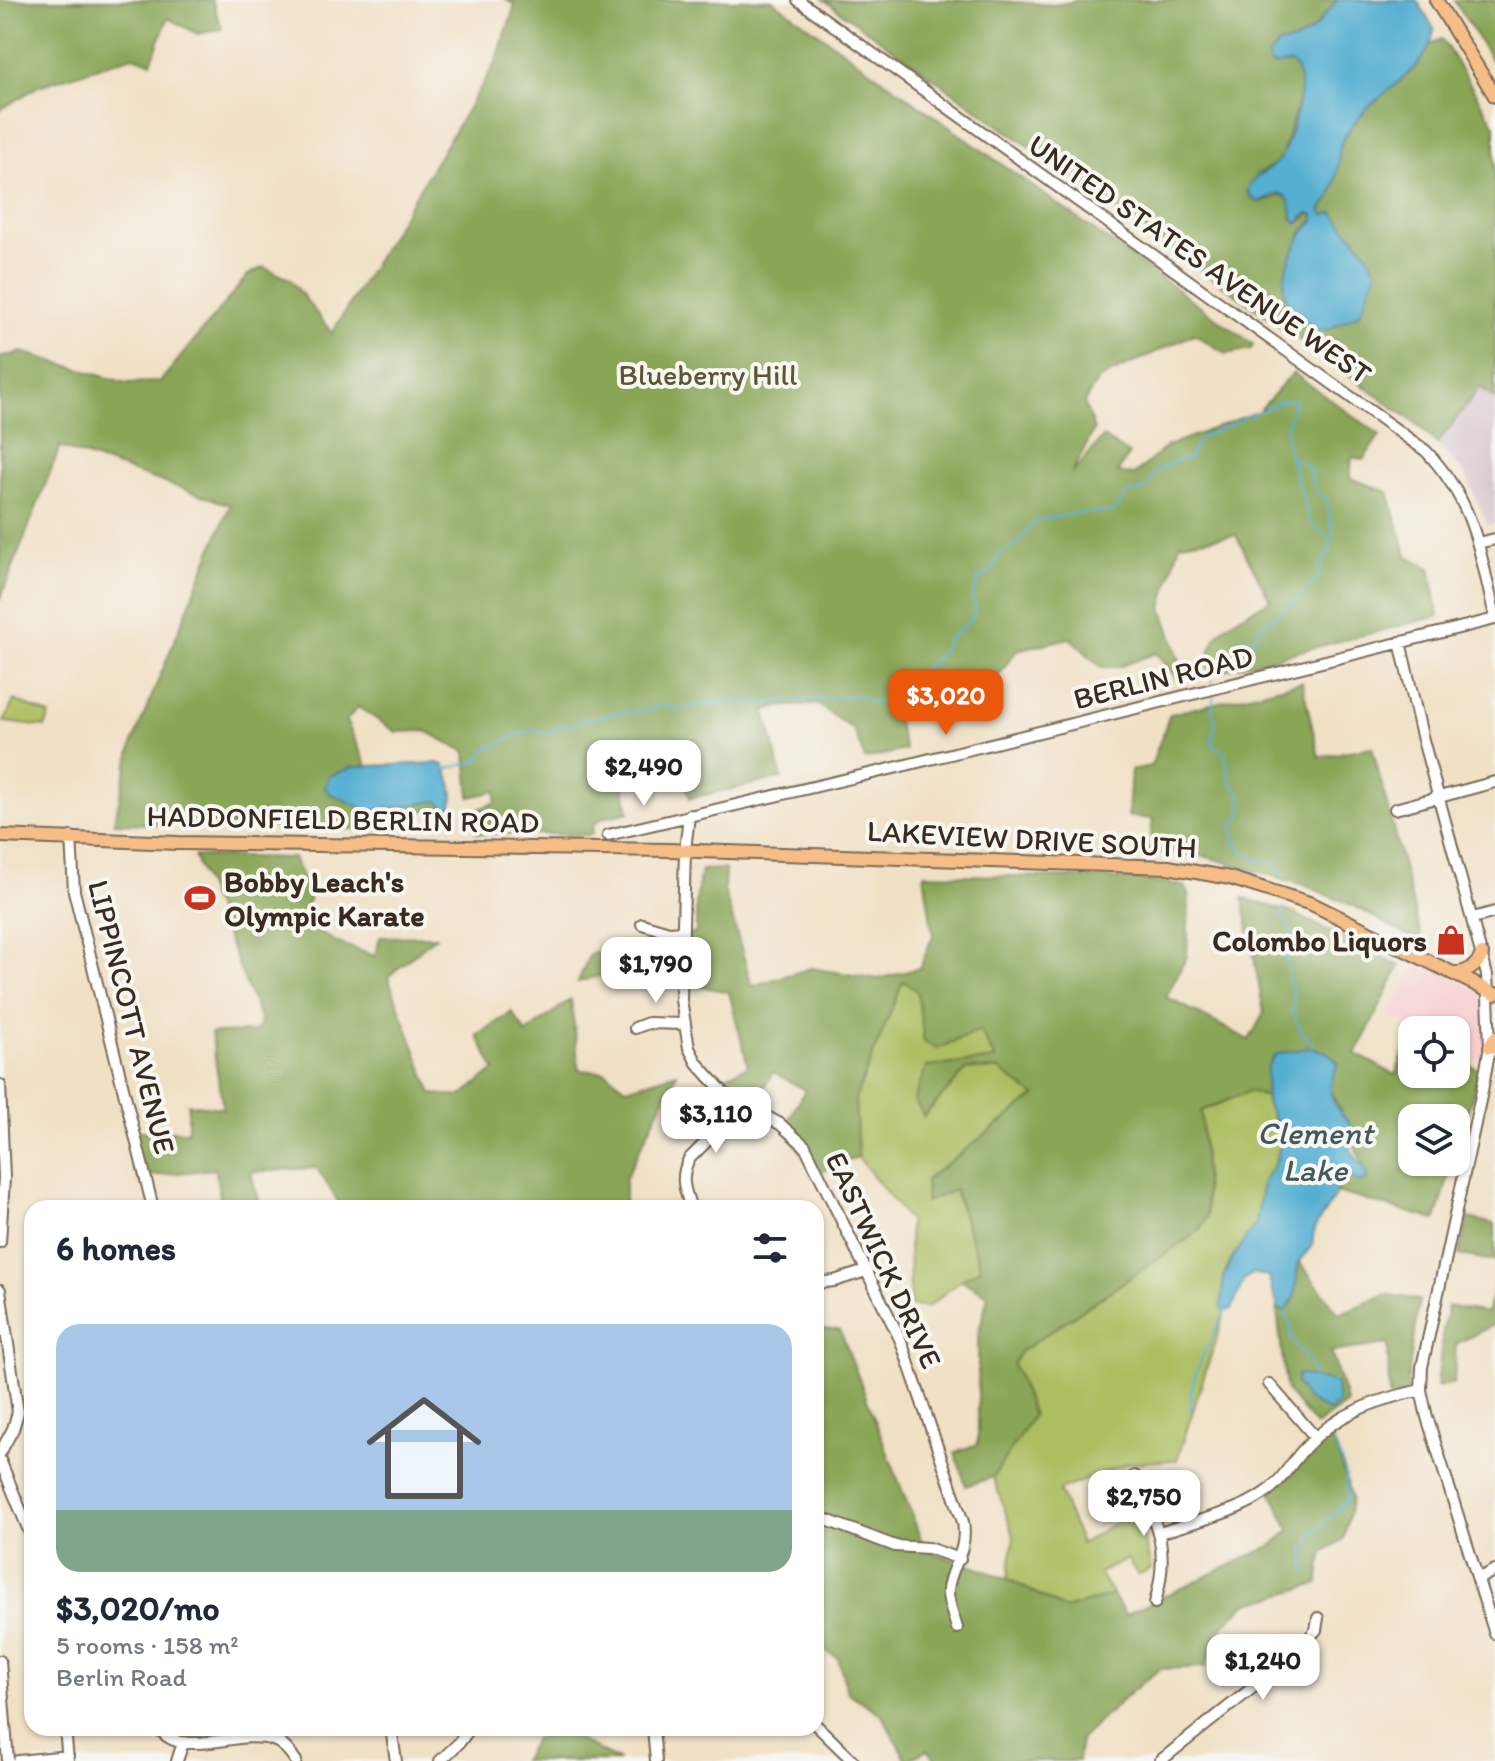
<!DOCTYPE html>
<meta charset="utf-8">
<style>
:root{--surface:#fff;--page:#f2f2f3;--text:#1f2937;--muted:#747a83;--accent:#ea580c}
body{margin:0;font-family:Itim,sans-serif;background:var(--page);color:var(--text);height:100vh;display:flex;flex-direction:column;font-size:30px;white-space:nowrap}
*{box-sizing:border-box;margin:0}
p{font-size:26px;color:var(--muted)}
.icon{flex:none;width:44px;height:44px;fill:none;stroke:currentColor;stroke-width:2;stroke-linecap:round;stroke-linejoin:round}
.map{position:relative;flex:1;overflow:hidden}
.drawer{position:absolute;left:24px;top:1200px;width:800px;height:536px;display:flex;flex-direction:column;background:var(--surface);border-radius:24px;box-shadow:0 2px 6px #0004}
.drawer>*{flex:none}
.tools{position:absolute;left:1398px;top:1016px;display:grid;gap:16px}
.tools a{display:grid;place-items:center;width:72px;height:72px;border-radius:16px;background:var(--surface);box-shadow:0 2px 6px #0004;font-size:40px}
.price{position:absolute;translate:-50% -68px;padding:0 18px;border-radius:16px;background:#fff;color:#222;font-size:26px;line-height:52px;filter:drop-shadow(0 2px 4px #0008)}
.price::after{content:'';position:absolute;left:50%;top:48px;width:24px;height:18px;margin-left:-12px;background:inherit;clip-path:polygon(0 0,100% 0,50% 100%)}
.price.selected{background:var(--accent);color:#fff}
ul{padding:0;list-style:none}
li{display:grid;align-content:center;gap:16px;height:424px;padding:0 32px}
li span{display:grid;place-items:center;height:248px;border-radius:24px;color:#555}
li>.icon{margin-inline-start:auto}
span .icon{width:144px;height:144px;fill:#fffc;stroke-width:1}
li b{font-size:34px}
h2{display:flex;justify-content:space-between;align-items:center;height:96px;padding:0 32px;font-size:34px}
.map>svg:first-child{display:block}
</style>
<div class="map">
<svg width="1495" height="1761" viewBox="0 0 1495 1761">
<rect width="100%" height="100%" fill="#f6f6f2"/>
<filter id="ink" filterUnits="userSpaceOnUse"><feTurbulence type="fractalNoise" baseFrequency=".0125" numOctaves="2"/><feDisplacementMap in="SourceGraphic" scale="16" xChannelSelector="R" yChannelSelector="G"/><feConvolveMatrix kernelMatrix="1 2 1 2 8 2 1 2 1" color-interpolation-filters="sRGB"/></filter>
<filter id="wash" filterUnits="userSpaceOnUse"><feTurbulence type="fractalNoise" baseFrequency=".006" numOctaves="4" result="noise"/><feDisplacementMap in="SourceGraphic" scale="32" xChannelSelector="R" yChannelSelector="G"/><feGaussianBlur stdDeviation="1.8" result="paint"/><feColorMatrix in="noise" values="0 0 0 0 0 0 0 0 0 0 0 0 0 0 0 0 0 1.4 0 .05"/><feComposite in="paint" operator="in"/></filter>
<g filter="url(#wash)">
<rect width="100%" height="100%" fill="#f0e0c4"/>
<path fill="#f7cfd1" d="M 1420,957 L 1488,990 L 1487,1064 L 1456,1050 L 1456,1030 L 1418,1030 L 1390,1015 Z"/>
<path fill="#d2bdc6" d="M 1480,387 L 1495,399 L 1495,523 L 1488,525 L 1465,473 L 1437,444 Z"/>
<path fill="#acbe61" stroke="#747440" stroke-width="2" d="M 14,700 L 50,715 L 45,727 L 4,722 Z
M 903,980 L 917,991 L 938,1049 L 980,1030 L 995,1059 L 926,1068 L 923,1116 L 967,1069 L 1000,1070 L 1035,1096 L 926,1180 L 954,1189 L 981,1269 L 961,1280 L 928,1307 L 910,1306 L 909,1221 L 858,1157 L 855,1099 Z
M 1249,1091 L 1266,1097 L 1281,1141 L 1256,1224 L 1224,1275 L 1225,1311 L 1177,1460 L 1128,1463 L 1059,1490 L 1081,1544 L 1137,1509 L 1151,1569 L 1138,1576 L 1128,1559 L 1099,1573 L 1113,1595 L 1065,1609 L 1008,1579 L 1014,1536 L 993,1477 L 1033,1415 L 1013,1364 L 1020,1352 L 1199,1231 L 1207,1216 L 1201,1111 Z"/>
<path fill="#89a557" stroke="#62683a" stroke-width="2" d="M 0,0 L 212,0 L 222,29 L 198,34 L 168,18 L 151,62 L 133,56 L 39,86 L 0,110 Z
M 506,0 L 772,0 L 1253,344 L 1251,349 L 1226,354 L 1194,334 L 1099,379 L 1084,402 L 1094,430 L 1071,475 L 1103,437 L 1129,454 L 1117,473 L 1134,475 L 1167,446 L 1259,411 L 1293,373 L 1380,435 L 1363,460 L 1352,457 L 1350,478 L 1388,492 L 1407,556 L 1430,568 L 1439,616 L 1209,674 C 1204,627 1237,620 1270,600 L 1236,535 L 1180,543 L 1162,607 L 1183,670 L 1179,681 L 1156,653 L 1119,667 L 1101,667 L 1070,638 L 1017,650 L 987,692 L 894,709 L 905,750 L 865,759 L 854,730 L 817,704 L 775,707 L 765,711 L 782,778 L 690,798 L 674,744 L 618,760 L 629,812 L 602,818 L 593,825 L 592,835 L 477,833 L 467,814 L 496,802 L 496,791 L 470,797 L 466,752 L 426,731 L 396,732 L 358,707 L 346,721 L 367,766 L 441,764 L 452,806 L 386,816 L 386,830 L 114,823 L 133,742 L 230,505 L 60,447 L 0,600 L 0,357 L 22,352 L 126,383 L 160,382 L 248,275 L 263,267 L 290,279 L 332,333 L 496,62 L 515,5 Z
M 824,0 L 988,0 L 1055,5 L 1079,0 L 1337,0 C 1318,23 1311,41 1279,44 L 1289,63 L 1295,65 L 1300,75 L 1300,95 L 1282,155 L 1275,164 L 1257,174 L 1261,202 L 1283,195 L 1291,202 L 1292,218 L 1299,223 L 1311,213 L 1315,219 L 1302,232 L 1284,291 L 1322,213 L 1321,210 L 1341,143 L 1357,119 L 1432,43 L 1442,39 L 1495,125 L 1495,399 L 1480,387 L 1437,444 L 1418,425 Z
M 1454,0 L 1495,0 L 1495,66 Z
M 1302,682 L 1319,757 L 1372,747 L 1423,944 L 1356,907 L 1304,885 L 1204,856 L 1149,852 L 1153,819 L 1128,816 L 1131,770 L 1151,766 L 1170,714 Z
M 194,856 L 293,858 L 311,895 L 301,918 L 335,942 L 375,956 L 380,937 L 436,936 L 388,977 L 432,1094 L 461,1096 L 495,1070 L 477,1035 L 512,1012 L 526,1033 L 571,999 L 579,1070 L 606,1072 L 626,1088 L 677,1073 L 625,1179 L 625,1208 L 342,1208 L 317,1168 L 251,1172 L 260,1208 L 222,1208 L 215,1169 L 142,1177 L 131,1131 L 188,1131 L 188,1104 L 223,1108 L 211,1033 L 256,1032 L 261,1021 Z
M 725,869 L 724,890 L 752,986 L 811,968 L 878,979 L 920,968 L 933,935 L 924,874 L 1134,879 L 1185,886 L 1189,897 L 1187,956 L 1166,997 L 1249,1040 L 1264,1013 L 1243,898 L 1293,913 L 1400,966 L 1356,1054 L 1395,1075 L 1411,1035 L 1412,1074 L 1456,1074 L 1456,1058 L 1480,1070 L 1456,1152 L 1456,1118 L 1412,1118 L 1412,1162 L 1453,1162 L 1436,1220 L 1336,1192 L 1344,1174 L 1368,1176 L 1330,1088 L 1336,1059 L 1274,1056 L 1266,1097 L 1249,1091 L 1201,1111 L 1207,1216 L 1199,1231 L 1020,1352 L 1013,1364 L 1033,1415 L 993,1477 L 966,1486 L 955,1453 L 978,1444 L 978,1336 L 988,1295 L 961,1280 L 981,1269 L 955,1190 L 925,1202 L 926,1180 L 1035,1096 L 999,1070 L 967,1069 L 924,1116 L 914,1100 L 926,1067 L 995,1059 L 980,1030 L 937,1049 L 924,1042 L 917,991 L 903,981 L 855,1099 L 858,1157 L 816,1173 L 784,1128 L 805,1090 L 773,1072 L 750,1110 L 710,1083 L 748,1066 L 729,992 L 617,971 L 578,982 L 589,955 L 613,947 L 696,933 L 696,901 L 701,870 Z
M 1468,1218 L 1495,1224 L 1495,1261 L 1459,1255 Z
M 1299,1261 L 1339,1314 L 1386,1294 L 1419,1300 L 1407,1384 L 1408,1393 L 1389,1397 L 1388,1344 L 1331,1352 L 1347,1403 L 1316,1426 L 1286,1390 L 1277,1309 L 1293,1303 Z
M 1494,1288 L 1495,1324 L 1456,1344 L 1454,1383 L 1437,1387 L 1443,1331 L 1448,1306 L 1487,1313 Z
M 816,1329 L 840,1330 L 925,1549 L 1008,1579 L 1065,1609 L 1113,1595 L 1125,1615 L 1273,1545 L 1290,1530 L 1271,1492 L 1331,1433 L 1352,1497 L 1344,1539 L 1323,1552 L 1318,1584 L 1246,1604 L 1218,1631 L 1205,1667 L 1160,1669 L 1132,1691 L 1081,1739 L 1078,1761 L 938,1761 L 927,1750 L 907,1761 L 881,1714 L 847,1692 L 838,1658 L 816,1645 Z
M 568,1735 L 620,1761 L 522,1761 L 535,1738 Z"/>
<path fill="#54afd1" stroke="#486c78" stroke-width="2" d="M 1337,0 L 1417,0 L 1434,29 C 1430,71 1380,89 1356,121 C 1351,127 1341,139 1340,147 C 1338,162 1338,181 1331,195 C 1329,201 1324,205 1321,210 L 1325,215 L 1334,213 C 1347,234 1370,248 1376,273 L 1360,313 L 1325,331 C 1315,330 1306,323 1299,315 C 1293,309 1287,303 1285,295 C 1280,274 1298,234 1314,222 L 1314,215 L 1308,213 L 1297,223 C 1288,214 1294,190 1275,195 C 1268,197 1263,201 1256,202 L 1247,192 C 1255,170 1273,172 1281,157 C 1291,139 1312,73 1290,63 L 1274,66 L 1269,62 L 1268,56 L 1279,44 C 1309,43 1320,21 1337,0 Z
M 437,763 L 444,765 C 450,776 457,798 450,809 L 446,809 L 438,801 L 369,811 L 329,793 L 325,788 L 329,776 L 353,767 Z
M 1308,1048 L 1327,1052 L 1339,1063 C 1326,1086 1328,1103 1350,1123 L 1350,1149 L 1366,1172 L 1367,1180 L 1360,1183 L 1347,1174 L 1342,1175 L 1334,1197 L 1314,1229 L 1312,1246 L 1298,1262 L 1295,1296 L 1286,1311 L 1279,1310 L 1268,1277 L 1254,1273 L 1244,1279 L 1232,1309 L 1225,1311 L 1221,1306 L 1224,1275 L 1234,1255 L 1256,1224 L 1263,1181 L 1276,1161 L 1281,1141 L 1281,1133 L 1266,1103 L 1267,1067 L 1274,1056 L 1281,1053 Z
M 1298,1374 L 1336,1383 L 1338,1404 L 1328,1411 L 1307,1400 L 1296,1383 Z"/>
<g fill="none" stroke-linecap="round" stroke-linejoin="round">
<path stroke="#54afd1" stroke-width="2" d="M 1314,336 L 1316,329
M 1213,685 L 1212,676 L 1227,665 L 1245,639 L 1256,638 L 1258,628 L 1293,603 L 1318,578 L 1320,566 L 1329,552 L 1333,533 L 1326,498 L 1316,492 L 1308,466 L 1291,457
M 1214,691 L 1212,711 L 1216,723 L 1212,739 L 1215,747 L 1225,753 L 1230,782 L 1240,794 L 1242,800 L 1241,813 L 1232,828 C 1234,843 1242,855 1257,860 C 1263,862 1270,861 1277,864 L 1283,880
M 445,769 L 477,761 L 488,748 L 528,731 L 536,730 L 549,734 L 561,724 L 572,726 L 582,720 L 622,712 L 652,710 L 662,705 L 676,709 L 734,701 L 760,703 L 861,696 L 871,702 L 888,701 L 902,683 L 919,679 L 919,673 L 924,670 L 924,666 L 932,662 L 945,648 L 946,642 L 973,617 L 975,606 L 972,598 L 979,577 L 989,573 L 1000,554 L 1017,543 L 1037,520 L 1080,513 L 1110,512 L 1118,507 L 1128,492 L 1139,492 L 1148,487 L 1154,472 L 1175,461 L 1189,458 L 1200,438 L 1282,401 L 1295,400 L 1286,428 L 1288,450 L 1310,522 L 1330,540
M 1284,906 L 1282,917 L 1292,931 L 1288,941 L 1286,959 L 1290,970 L 1289,980 L 1294,1000 L 1292,1011 L 1302,1033 L 1313,1043 L 1313,1049
M 1285,1313 L 1291,1326 L 1291,1340 L 1311,1365 L 1313,1377
M 1191,1411 C 1185,1379 1214,1338 1226,1308
M 1306,1572 L 1304,1551 L 1310,1544 L 1310,1536 C 1323,1522 1338,1513 1348,1497 L 1345,1471 L 1332,1436"/>
</g>
</g>
<g filter="url(#ink)">
<g fill="none" stroke-linecap="round" stroke-linejoin="round">
<g stroke="#7a6a58" stroke-width="14">
<path id="minor" d="M 798,0 L 1426,451 C 1475,503 1479,550 1495,616
M 1478,543 L 1495,539
M 1400,642 L 1423,740 L 1487,975 L 1489,1020 L 1490,1047 L 1481,1096 L 1422,1367 L 1421,1390 L 1427,1417 L 1495,1634
M 1395,809 L 1495,782
M 689,815 L 685,851 L 681,1000 L 689,1048 L 697,1063 L 725,1094 L 780,1124 L 805,1146 L 901,1341 L 963,1522 C 968,1554 950,1565 948,1590 C 947,1602 954,1616 957,1628
M 608,835 L 890,769 L 1495,619
M 71,837 L 74,891 L 153,1208
M 1473,918 L 1495,912
M 642,924 L 669,932 L 683,931
M 635,1028 L 648,1023 L 684,1024
M 0,1085 L 4,1178 L 0,1242
M 691,1208 C 684,1189 680,1177 689,1159 L 743,1105
M 816,1283 L 834,1281 L 866,1271
M 0,1290 L 18,1412 L 13,1429 L 0,1453
M 1269,1384 L 1315,1437
M 0,1460 L 32,1538
M 1134,1476 C 1157,1526 1171,1546 1155,1603
M 816,1516 L 895,1546 L 928,1548 L 960,1559
M 1160,1533 C 1192,1522 1236,1513 1263,1494 C 1281,1483 1290,1464 1304,1449 C 1336,1413 1376,1400 1421,1390
M 1478,1579 L 1495,1570
M 0,1661 L 8,1761
M 816,1725 L 853,1761
M 65,1728 L 68,1761
M 159,1728 C 181,1761 239,1728 273,1740 C 283,1743 290,1752 296,1761
M 391,1728 L 396,1761
M 653,1728 L 656,1761
M 18,1761 L 68,1756
M 177,1761 L 182,1746
M 440,1761 L 459,1743 L 470,1728
M 1160,1761 L 1294,1655 L 1316,1630 L 1318,1618"/>
</g>
<g stroke="#7a6a58" stroke-width="16">
<path id="major" d="M 1436,0 L 1495,96
M 0,836 L 178,843 L 668,850 L 1168,867 L 1230,878 L 1312,904 L 1495,994
M 1452,973 C 1466,974 1477,967 1482,954
M 1490,1047 L 1495,1038"/>
</g>
<use href="#minor" stroke="#fff" stroke-width="10"/>
<use href="#major" stroke="#f6be86" stroke-width="12"/>
</g>
</g>
<defs>
<g id="stadium-bare" transform="scale(2.4)"><path d="M0-5a6.5 5 0 1 0 0 10a6.5 5 0 1 0 0-10ZM-3.5-1.8h7v3.6h-7Z" fill="#c8321e" stroke="#f6f6f2" stroke-width="2.5" paint-order="stroke"/></g>
<g id="shop-bare" transform="scale(2.4)"><path d="M-5-2.5h2.3a2.7 3.5 0 0 1 5.4 0H5L5.5 6h-11ZM-1.5-2.5h3a1.5 2.3 0 0 0-3 0Z" fill="#c8321e" stroke="#f6f6f2" stroke-width="2.5" paint-order="stroke"/></g>
</defs>
<g fill-rule="evenodd">
<use href="#stadium-bare" x="200" y="898"/>
<use href="#shop-bare" x="1451" y="940"/>
</g>
<g text-anchor="middle" dominant-baseline="central" stroke-width="8" stroke-linejoin="round" paint-order="stroke">
<g font-size="30" fill="#3b2a1e" stroke="#f6f6f2">
<text transform="translate(1200 259) rotate(35)">UNITED STATES AVENUE WEST</text>
<text transform="translate(1163 677) rotate(-14)">BERLIN ROAD</text>
<text transform="translate(343 819) rotate(1)">HADDONFIELD BERLIN ROAD</text>
<text transform="translate(1032 839) rotate(3)">LAKEVIEW DRIVE SOUTH</text>
<text transform="translate(132 1017) rotate(76)">LIPPINCOTT AVENUE</text>
<text transform="translate(884 1260) rotate(65)">EASTWICK DRIVE</text>
</g>
<g font-size="30" fill="#5d5632" stroke="#f6f6f2">
<text x="708" y="374">Blueberry Hill</text>
</g>
<g font-size="30" font-weight="bold" fill="#3b2a1e" stroke="#f6f6f2" text-anchor="start">
<text x="224" y="881">Bobby Leach's<tspan x="224" dy="34">Olympic Karate</tspan></text>
<text x="1427" y="940" text-anchor="end">Colombo Liquors</text>
</g>
<g font-size="32" font-style="italic" fill="#44595d" stroke="#f6f6f2">
<text x="1315" y="1133">Clement<tspan x="1315" dy="37">Lake</tspan></text>
</g>
</g>
</svg>
<div class="tools">
<a><svg class="icon" aria-label="locate" viewBox="0 0 24 24"><circle cx="12" cy="12" r="6"/><path d="M12 2v4M12 18v4M2 12h4M18 12h4"/></svg></a>
<a><svg class="icon" aria-label="layers" viewBox="0 0 24 24"><path d="M12 4l9 5-9 5-9-5zM3 14l9 5 9-5"/></svg></a>
</div>
<b class="price selected" style="left:946px;top:737px">$3,020</b>
<b class="price" style="left:644px;top:808px">$2,490</b>
<b class="price" style="left:656px;top:1005px">$1,790</b>
<b class="price" style="left:716px;top:1155px">$3,110</b>
<b class="price" style="left:1144px;top:1538px">$2,750</b>
<b class="price" style="left:1263px;top:1702px">$1,240</b>
<section class="drawer">
<h2>6 homes<svg class="icon" aria-label="filters" viewBox="0 0 24 24"><path d="M4 7h16M4 17h16"/><circle cx="9" cy="7" r="2"/><circle cx="15" cy="17" r="2"/></svg></h2>
<ul>
<li><span style="background:linear-gradient(#a9c7e8 75%,#7fa58c 0)"><svg class="icon" aria-label="home" viewBox="0 0 24 24"><path d="M3 11l9-7 9 7M6 9v11h12V9"/></svg></span><div><b>$3,020/mo</b><p>5 rooms · 158 m²</p><p>Berlin Road</p></div></li>
</ul>
</section>
</div>
